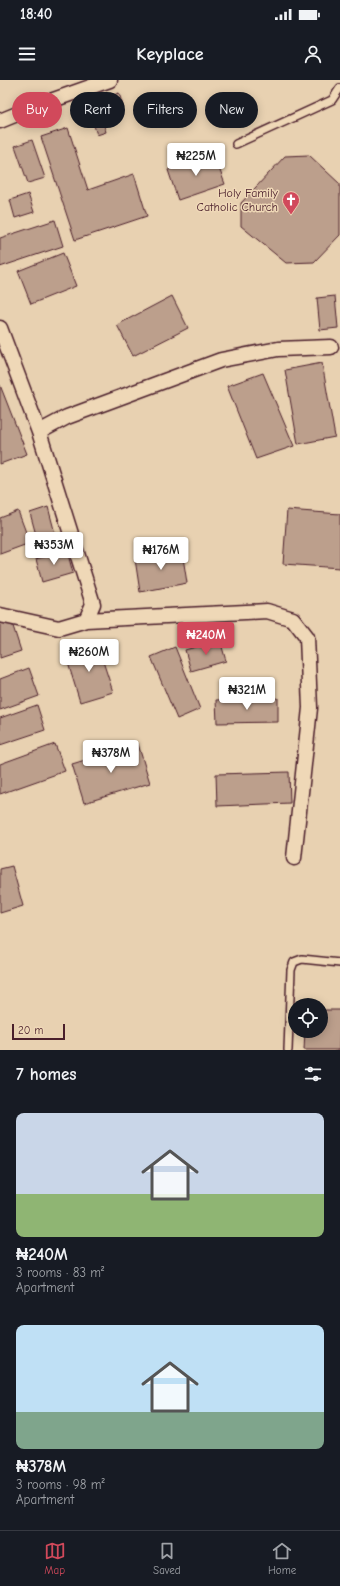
<!DOCTYPE html>
<meta charset="utf-8">
<style>
:root{--surface:#171b24;--page:#20242c;--text:#f1f3f6;--muted:#9ea1a6;--line:#363941;--accent:#d1495b}
body{margin:0;font-family:"Comic Neue",sans-serif;background:var(--page);color:var(--text);height:100vh;display:flex;flex-direction:column;font-size:15px;white-space:nowrap}
*{box-sizing:border-box;margin:0}
p{font-size:13px;color:var(--muted)}
.icon{flex:none;width:22px;height:22px;fill:none;stroke:currentColor;stroke-width:2;stroke-linecap:round;stroke-linejoin:round}
.map{position:relative;height:970px;overflow:hidden}
.side{display:flex;flex-direction:column;background:var(--surface);flex:1}
.side>*{flex:none}
.hud{position:absolute;left:12px;top:12px;width:316px;height:36px;display:flex;gap:8px}
.buttons{position:absolute;left:288px;top:918px;display:grid;gap:8px}
.buttons a{display:grid;place-items:center;width:40px;height:40px;border-radius:50%;background:var(--surface);box-shadow:0 2px 10px #0003;font-size:20px}
.scale{position:absolute;left:12px;bottom:10px;width:53px;box-sizing:border-box;padding-left:4px;border:2px solid #4a1f2b;border-top:0;font-size:11px;line-height:14px;white-space:nowrap;color:#4a1f2b;-webkit-text-stroke:3px #efd8b7;paint-order:stroke}
.price{position:absolute;translate:-50% -34px;padding:0 9px;border-radius:4px;background:#fff;color:#222;font-size:13px;line-height:26px;filter:drop-shadow(0 1px 2px #0008)}
.price::after{content:'';position:absolute;left:50%;top:24px;width:12px;height:9px;margin-left:-6px;background:inherit;clip-path:polygon(0 0,100% 0,50% 100%)}
.price.on{background:var(--accent);color:#fff}
ul{padding:0;list-style:none}
li{display:grid;align-content:center;gap:8px;height:212px;padding:0 16px}
li span{display:grid;place-items:center;height:124px;border-radius:8px;color:#555}
li>.icon{margin-inline-start:auto}
span .icon{width:72px;height:72px;fill:#fffc;stroke-width:1}
li b{font-size:17px}
h2{display:flex;justify-content:space-between;align-items:center;height:48px;padding:0 16px;font-size:17px}
.pill{padding:0 14px;border-radius:18px;background:var(--surface);box-shadow:0 2px 10px #0003;font-size:14px;line-height:36px}
.pill.on{background:var(--accent);color:#fff}
.status{display:flex;justify-content:space-between;align-items:center;height:28px;padding:0 20px;background:var(--surface);direction:ltr}
.status svg{height:11px;fill:currentColor}
header{display:flex;justify-content:space-between;align-items:center;height:52px;padding:0 16px;background:var(--surface);font-size:18px;font-weight:700}
.menu{display:flex;justify-content:space-around;align-items:center;height:56px;border-top:1px solid var(--line);background:var(--surface);font-size:11px;color:var(--muted)}
.menu a{display:grid;justify-items:center;gap:2px}
.menu .on{color:var(--accent)}
.map>svg:first-child{display:block}
</style>
<div class="status"><b>18:40</b><svg viewBox="0 0 49 12"><path d="M0 12V9h3v3zM5 12V6h3v6zM10 12V3h3v9zM15 12V0h3v12zM26 1h20v11H26zM47 4h2v5h-2z"/></svg></div>
<header><svg class="icon" aria-label="menu" viewBox="0 0 24 24"><path d="M4 6h16M4 12h16M4 18h16"/></svg>Keyplace<svg class="icon" aria-label="person" viewBox="0 0 24 24"><circle cx="12" cy="8" r="4"/><path d="M4 21q1-7 8-7t8 7"/></svg></header>
<div class="map">
<svg width="340" height="970" viewBox="0 0 340 970">
<rect width="100%" height="100%" fill="#e8d1b1"/>
<filter id="ink" filterUnits="userSpaceOnUse"><feTurbulence type="fractalNoise" baseFrequency=".025" numOctaves="2"/><feDisplacementMap in="SourceGraphic" scale="8" xChannelSelector="R" yChannelSelector="G"/><feConvolveMatrix kernelMatrix="1 2 1 2 8 2 1 2 1" color-interpolation-filters="sRGB"/></filter>
<g filter="url(#ink)">
<path fill="#bc9f8c" stroke="#4a1f2b" d="M 119,13 L 123,26 L 109,31 L 104,18 Z
M 101,36 L 106,52 L 97,55 L 92,39 Z
M 68,48 L 88,110 L 134,94 L 147,136 L 75,160 L 41,57 Z
M 32,60 L 45,98 L 28,103 L 15,66 Z
M 214,75 L 225,104 L 178,120 L 168,90 Z
M 309,75 L 340,104 L 340,155 L 314,182 L 286,183 L 241,146 L 241,123 L 285,76 Z
M 28,114 L 34,132 L 15,138 L 10,120 Z
M 55,140 L 63,166 L 0,187 L 0,158 Z
M 63,173 L 76,206 L 31,224 L 18,191 Z
M 172,216 L 188,248 L 133,276 L 117,245 Z
M 335,216 L 338,248 L 320,250 L 317,218 Z
M 322,283 L 335,357 L 298,364 L 285,290 Z
M 263,293 L 294,366 L 256,379 L 227,306 Z
M 0,305 L 27,374 L 0,384 Z
M 48,427 L 57,461 L 39,466 L 30,433 Z
M 287,430 L 340,434 L 340,488 L 283,484 Z
M 18,431 L 30,463 L 0,474 L 0,438 Z
M 67,471 L 73,493 L 42,502 L 36,479 Z
M 182,471 L 187,503 L 140,512 L 135,479 Z
M 11,540 L 21,571 L 0,578 L 0,543 Z
M 220,560 L 226,581 L 191,591 L 185,570 Z
M 97,563 L 113,612 L 80,622 L 65,573 Z
M 175,567 L 200,629 L 177,639 L 151,577 Z
M 29,588 L 39,616 L 0,630 L 0,599 Z
M 278,618 L 278,642 L 217,643 L 216,620 Z
M 37,625 L 45,650 L 0,665 L 0,638 Z
M 55,664 L 65,691 L 0,714 L 0,684 Z
M 138,664 L 150,703 L 84,723 L 72,684 Z
M 289,692 L 290,723 L 217,726 L 216,694 Z
M 12,786 L 23,826 L 0,833 L 0,789 Z
M 321,930 L 340,930 L 339,970 L 304,970 L 305,951 L 321,951 Z"/>
<g fill="none" stroke-linecap="round" stroke-linejoin="round">
<g stroke="#4a1f2b" stroke-width="10">
<path id="lane" d="M 236,64 L 332,20 L 340,8
M 288,970 L 291,890 L 294,882 L 302,879 L 340,883"/>
</g>
<g stroke="#4a1f2b" stroke-width="17">
<path id="street" d="M 0,41 L 39,25 L 110,0
M 0,248 L 39,352 L 93,524 L 86,540 L 59,548 L 0,535
M 39,352 L 67,337 L 221,280 L 278,269 L 331,267
M 86,540 L 267,531 L 293,539 L 307,557 L 310,628 L 294,778"/>
</g>
<use href="#lane" stroke="#efd8b7" stroke-width="7"/>
<use href="#street" stroke="#efd8b7" stroke-width="14"/>
</g>
</g>
<defs>
<g id="church-pin" transform="scale(0.9)"><path d="M0 17L-7.5 6A9.5 9.5 0 1 1 7.5 6Z" fill="#d1495b" stroke="#efd8b7"/><path d="M-1.2-6h2.4v3.5h3.3v2.4h-3.3V6h-2.4V-.1h-3.3v-2.4h3.3Z" fill="#fff"/></g>
</defs>
<g fill-rule="evenodd">
<use href="#church-pin" x="291" y="120"/>
</g>
<g text-anchor="middle" dominant-baseline="central" stroke-width="3" stroke-linejoin="round" paint-order="stroke">
<g font-size="12" fill="#4a1f2b" stroke="#efd8b7" text-anchor="end">
<text x="278" y="113">Holy Family<tspan x="278" dy="14">Catholic Church</tspan></text>
</g>
</g>
</svg>
<div class="buttons">
<a><svg class="icon" aria-label="locate" viewBox="0 0 24 24"><circle cx="12" cy="12" r="6"/><path d="M12 2v4M12 18v4M2 12h4M18 12h4"/></svg></a>
</div>
<div class="scale">20 m</div>
<b class="price" style="left:196px;top:97px">₦225M</b>
<b class="price" style="left:54px;top:486px">₦353M</b>
<b class="price" style="left:161px;top:491px">₦176M</b>
<b class="price on" style="left:206px;top:576px">₦240M</b>
<b class="price" style="left:89px;top:593px">₦260M</b>
<b class="price" style="left:247px;top:631px">₦321M</b>
<b class="price" style="left:111px;top:694px">₦378M</b>
<div class="hud">
<a class="pill on">Buy</a>
<a class="pill">Rent</a>
<a class="pill">Filters</a>
<a class="pill">New</a>
</div>
</div>
<section class="side">
<h2>7 homes<svg class="icon" aria-label="filters" viewBox="0 0 24 24"><path d="M4 7h16M4 17h16"/><circle cx="9" cy="7" r="2"/><circle cx="15" cy="17" r="2"/></svg></h2>
<ul>
<li><span style="background:linear-gradient(#c9d6e8 65%,#8fb573 0)"><svg class="icon" aria-label="home" viewBox="0 0 24 24"><path d="M3 11l9-7 9 7M6 9v11h12V9"/></svg></span><div><b>₦240M</b><p>3 rooms · 83 m²</p><p>Apartment</p></div></li>
<li><span style="background:linear-gradient(#bfe0f5 70%,#7fa58c 0)"><svg class="icon" aria-label="home" viewBox="0 0 24 24"><path d="M3 11l9-7 9 7M6 9v11h12V9"/></svg></span><div><b>₦378M</b><p>3 rooms · 98 m²</p><p>Apartment</p></div></li>
</ul>
</section>
<nav class="menu">
<a class="on"><svg class="icon" aria-label="map" viewBox="0 0 24 24"><path d="M3 6l6-2 6 2 6-2v14l-6 2-6-2-6 2zM9 4v14M15 6v14"/></svg>Map</a>
<a><svg class="icon" aria-label="saved" viewBox="0 0 24 24"><path d="M7 4h10v16l-5-4-5 4z"/></svg>Saved</a>
<a><svg class="icon" aria-label="home" viewBox="0 0 24 24"><path d="M3 11l9-7 9 7M6 9v11h12V9"/></svg>Home</a>
</nav>
